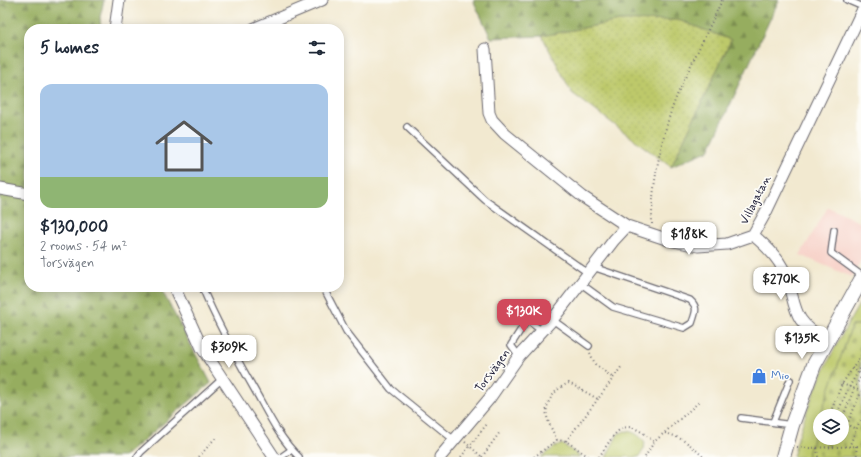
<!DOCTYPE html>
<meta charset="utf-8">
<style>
:root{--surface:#fff;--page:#f6f6f7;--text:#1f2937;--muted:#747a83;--accent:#d1495b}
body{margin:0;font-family:Mynerve,sans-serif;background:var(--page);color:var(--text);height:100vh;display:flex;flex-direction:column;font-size:15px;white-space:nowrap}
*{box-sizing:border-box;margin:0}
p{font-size:13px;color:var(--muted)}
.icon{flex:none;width:22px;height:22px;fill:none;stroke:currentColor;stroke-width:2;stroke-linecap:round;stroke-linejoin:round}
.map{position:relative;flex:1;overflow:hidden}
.drawer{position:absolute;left:24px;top:24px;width:320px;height:268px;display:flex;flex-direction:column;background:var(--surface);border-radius:16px;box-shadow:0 2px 10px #0003}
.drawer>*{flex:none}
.fabs{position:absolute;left:813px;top:409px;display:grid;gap:8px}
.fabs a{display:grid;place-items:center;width:36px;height:36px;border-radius:50%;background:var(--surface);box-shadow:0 2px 10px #0003;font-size:20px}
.price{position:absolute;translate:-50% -34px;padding:0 9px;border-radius:8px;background:#fff;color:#222;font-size:13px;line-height:26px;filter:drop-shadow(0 1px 2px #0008)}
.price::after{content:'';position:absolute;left:50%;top:24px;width:12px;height:9px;margin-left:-6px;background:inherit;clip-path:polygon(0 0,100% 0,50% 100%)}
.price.on{background:var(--accent);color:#fff}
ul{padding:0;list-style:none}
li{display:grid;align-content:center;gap:8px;height:212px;padding:0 16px}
li span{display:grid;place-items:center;height:124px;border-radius:12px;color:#555}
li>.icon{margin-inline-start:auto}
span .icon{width:72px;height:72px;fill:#fffc;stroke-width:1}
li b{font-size:17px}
h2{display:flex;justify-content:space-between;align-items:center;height:48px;padding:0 16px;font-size:17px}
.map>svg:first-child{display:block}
</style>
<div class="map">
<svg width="861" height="457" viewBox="0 0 861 457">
<defs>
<pattern id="forest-firs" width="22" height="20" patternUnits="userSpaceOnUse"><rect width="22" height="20" fill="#96ad5f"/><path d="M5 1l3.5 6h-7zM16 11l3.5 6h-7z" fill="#7a8c50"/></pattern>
<pattern id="cemetery-stones" width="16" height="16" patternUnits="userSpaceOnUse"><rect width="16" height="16" fill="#bdc96b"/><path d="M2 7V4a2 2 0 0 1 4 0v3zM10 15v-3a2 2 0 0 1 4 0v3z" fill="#a2ac5e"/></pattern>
<pattern id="park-dots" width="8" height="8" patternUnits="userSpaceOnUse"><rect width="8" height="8" fill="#bdc96b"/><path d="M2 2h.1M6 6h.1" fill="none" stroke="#a2ac5e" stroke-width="1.8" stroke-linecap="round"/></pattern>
</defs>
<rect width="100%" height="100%" fill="#fdfcf7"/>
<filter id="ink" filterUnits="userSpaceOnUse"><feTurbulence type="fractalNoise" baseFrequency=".025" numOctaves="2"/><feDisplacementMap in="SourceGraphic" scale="8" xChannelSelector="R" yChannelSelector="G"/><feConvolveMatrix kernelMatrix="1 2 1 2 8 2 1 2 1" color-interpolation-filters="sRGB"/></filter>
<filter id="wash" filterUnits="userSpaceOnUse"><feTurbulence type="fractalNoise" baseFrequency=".012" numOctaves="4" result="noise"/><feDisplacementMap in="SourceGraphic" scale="16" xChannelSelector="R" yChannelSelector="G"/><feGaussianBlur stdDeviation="0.9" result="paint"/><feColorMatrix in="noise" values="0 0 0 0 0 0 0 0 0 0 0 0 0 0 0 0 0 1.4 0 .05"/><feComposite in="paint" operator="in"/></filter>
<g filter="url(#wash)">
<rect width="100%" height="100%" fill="#f2e9d0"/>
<path fill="#f7d1c8" d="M 828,207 L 861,223 L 861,260 L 852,277 L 800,255 Z"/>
<path fill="#bdc96b" stroke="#707653" d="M 861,301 L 861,325 L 852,325 L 807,457 L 793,457 C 806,402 832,350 861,301 Z
M 625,431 C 634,431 640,436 645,442 L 644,449 L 639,457 L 606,457 L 618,434 Z
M 562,444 L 581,457 L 541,457 L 555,447 Z"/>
<path fill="url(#forest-firs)" stroke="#5c684d" d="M 0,0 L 104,0 L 100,17 L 101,29 L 29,29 L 29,287 L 160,287 L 211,383 L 124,457 L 0,457 Z
M 473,0 L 779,0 L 709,150 L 671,167 L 731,40 L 678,20 L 620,21 L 542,36 L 491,38 Z"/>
<path fill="url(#cemetery-stones)" stroke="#707653" d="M 852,325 L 861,325 L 861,457 L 807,457 L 820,417 L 820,438 L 842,438 L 842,416 L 820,416 Z"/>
<path fill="url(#park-dots)" stroke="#707653" d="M 678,20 L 731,40 L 671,167 L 572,93 L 542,36 L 620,21 Z"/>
</g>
<g filter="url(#ink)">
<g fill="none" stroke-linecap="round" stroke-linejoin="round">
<g stroke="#6b686f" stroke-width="8">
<path id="service" d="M 847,0 L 861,6
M 407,127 L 485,200 L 588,273
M 834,230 L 831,253 L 861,275
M 580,283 L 613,307 L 684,328 L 692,323 C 695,313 699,308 690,300 L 593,267
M 202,287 C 218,325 238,361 258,396 C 270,418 281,440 299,457
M 323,287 L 346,331 L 391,389 L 454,440
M 536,308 L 589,346
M 519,356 L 511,345 L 527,320 L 542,331
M 741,418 L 792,425
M 773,422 L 790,380
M 137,457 L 141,452 L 222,379
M 281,457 L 291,450"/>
</g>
<g stroke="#6b686f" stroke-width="13">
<path id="minor" d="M 115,29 L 119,0
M 253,29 L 322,0
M 485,49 L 489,113 L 492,120 L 505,134 L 583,197 L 627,226 L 669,240 L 698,246 L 727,244 L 753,235 L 767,210 L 861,13
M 0,189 L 29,194
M 753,235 C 764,244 775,254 782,267 C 799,301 786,320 827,340
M 174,287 L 202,348 L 274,457
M 440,457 L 489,399 L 519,356 L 553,319 L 614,240 L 627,226"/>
</g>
<g stroke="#6b686f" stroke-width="16">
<path id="tertiary" d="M 783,457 L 792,425 L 814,365 L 861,280"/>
</g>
<path stroke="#6b686f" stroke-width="2" stroke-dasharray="1 3" stroke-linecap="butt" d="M 652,224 C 651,186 663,128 678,93 C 692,62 708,31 722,0
M 590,353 L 595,364 L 613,378
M 852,368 L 861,374
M 842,384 L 861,391
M 829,416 L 842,384 L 861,356
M 836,416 L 849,387 L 861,367
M 842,419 L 854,389 L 861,377
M 842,422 L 856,429
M 847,425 L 861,392
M 665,433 C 681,437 692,445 703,457
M 557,440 C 554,433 550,427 548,420 C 542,405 555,388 569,383 L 598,399 L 622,366
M 566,441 L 598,399
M 465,442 L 482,457
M 856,446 L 857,457
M 797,447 L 809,448 L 861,446
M 849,447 L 861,418
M 817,448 L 818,457
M 199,457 L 216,437
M 461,457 L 487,424
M 482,457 L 500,432
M 534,457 L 557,440 L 566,441 L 589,457
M 599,457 C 618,429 623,414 654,442
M 645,457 L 654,442 L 699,402"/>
<use href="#service" stroke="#fff" stroke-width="5.5"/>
<use href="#minor" stroke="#fff" stroke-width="11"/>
<use href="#tertiary" stroke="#fff" stroke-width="14"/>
</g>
</g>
<defs>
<g id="shop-bare" transform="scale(1.2)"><path d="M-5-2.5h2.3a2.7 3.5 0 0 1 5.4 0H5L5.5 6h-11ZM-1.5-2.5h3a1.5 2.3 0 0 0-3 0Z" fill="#3f7fe0" stroke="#fdfcf7" stroke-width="2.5" paint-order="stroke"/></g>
</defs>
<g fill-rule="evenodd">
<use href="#shop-bare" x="759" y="376"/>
</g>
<g text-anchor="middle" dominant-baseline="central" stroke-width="3.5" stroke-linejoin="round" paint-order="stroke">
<g font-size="12" fill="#22223b" stroke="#fdfcf7">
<text transform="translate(756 200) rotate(-63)">Villagatan</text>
<text transform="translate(493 371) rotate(-54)">Torsvägen</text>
</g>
<g font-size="12" fill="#366cbe" stroke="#fdfcf7" text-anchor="start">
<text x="771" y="376">Mio</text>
</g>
</g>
</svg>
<div class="fabs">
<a><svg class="icon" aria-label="layers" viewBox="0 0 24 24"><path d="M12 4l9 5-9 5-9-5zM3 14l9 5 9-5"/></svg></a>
</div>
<b class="price" style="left:689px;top:256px">$188K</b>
<b class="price" style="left:781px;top:301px">$270K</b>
<b class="price on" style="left:524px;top:333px">$130K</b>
<b class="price" style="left:802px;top:360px">$135K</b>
<b class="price" style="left:229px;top:369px">$309K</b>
<section class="drawer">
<h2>5 homes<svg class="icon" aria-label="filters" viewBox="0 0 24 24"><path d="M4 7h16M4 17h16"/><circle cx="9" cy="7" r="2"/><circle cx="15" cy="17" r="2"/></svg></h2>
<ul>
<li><span style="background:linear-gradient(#a9c7e8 75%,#8fb573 0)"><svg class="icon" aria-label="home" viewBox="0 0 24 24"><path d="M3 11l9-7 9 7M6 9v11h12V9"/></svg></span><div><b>$130,000</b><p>2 rooms · 54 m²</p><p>Torsvägen</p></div></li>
</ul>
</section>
</div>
